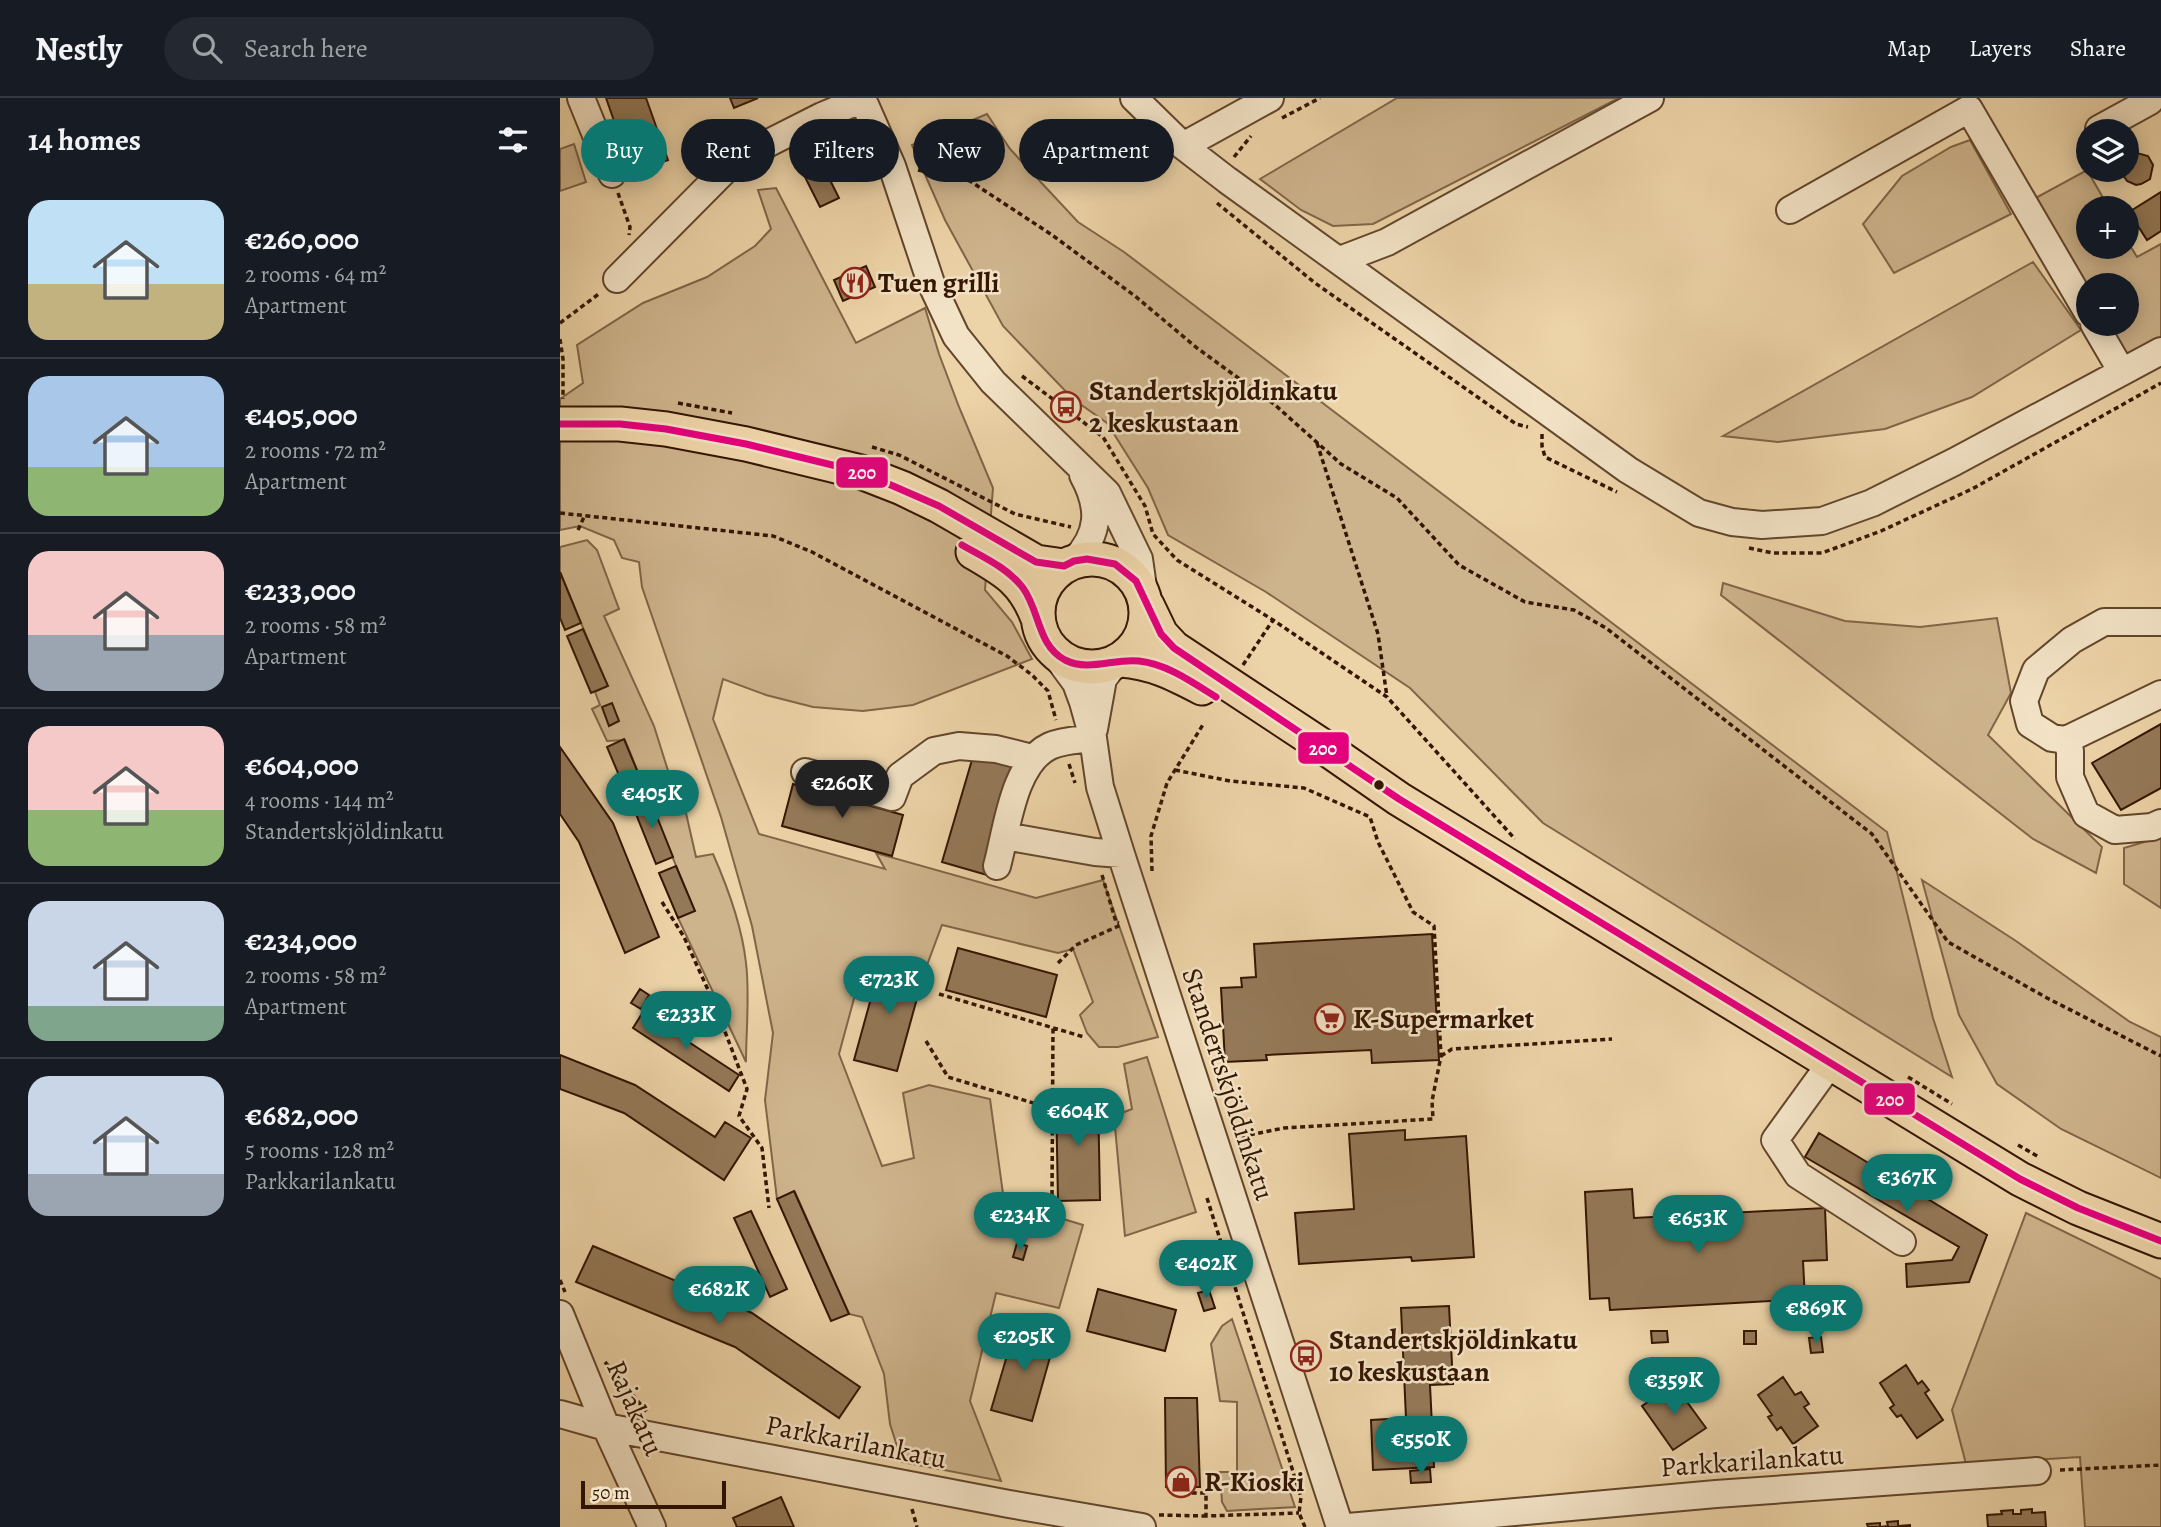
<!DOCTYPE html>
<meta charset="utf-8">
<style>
:root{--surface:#171b24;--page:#242831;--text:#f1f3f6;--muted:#9ea1a6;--line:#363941;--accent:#0f766e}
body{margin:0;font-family:Alegreya,serif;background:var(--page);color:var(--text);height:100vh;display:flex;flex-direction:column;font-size:26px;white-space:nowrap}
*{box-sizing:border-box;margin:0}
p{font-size:23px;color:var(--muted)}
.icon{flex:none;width:38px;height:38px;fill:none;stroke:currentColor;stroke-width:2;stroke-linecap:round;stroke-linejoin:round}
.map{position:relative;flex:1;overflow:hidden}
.drawer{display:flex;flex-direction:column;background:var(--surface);width:560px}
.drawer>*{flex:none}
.banner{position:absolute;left:21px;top:21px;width:665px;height:63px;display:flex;gap:14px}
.fabs{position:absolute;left:1516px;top:21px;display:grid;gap:14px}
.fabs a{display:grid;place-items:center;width:63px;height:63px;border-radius:50%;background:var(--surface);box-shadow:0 4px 18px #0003;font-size:35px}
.scale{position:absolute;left:21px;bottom:18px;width:145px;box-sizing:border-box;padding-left:7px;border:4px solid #341602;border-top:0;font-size:19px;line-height:24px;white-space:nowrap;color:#341602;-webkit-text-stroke:5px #f3e3c6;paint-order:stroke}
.price{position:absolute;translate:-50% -60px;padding:0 16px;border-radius:24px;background:var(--accent);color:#fff;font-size:23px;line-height:46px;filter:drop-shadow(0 2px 4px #0008)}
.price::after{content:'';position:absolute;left:50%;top:42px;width:21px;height:16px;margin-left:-10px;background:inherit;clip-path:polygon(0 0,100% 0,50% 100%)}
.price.current{background:#222;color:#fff}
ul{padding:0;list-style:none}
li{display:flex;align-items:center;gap:21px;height:175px;padding:0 28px}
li+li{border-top:2px solid var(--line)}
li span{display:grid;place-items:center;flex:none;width:196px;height:140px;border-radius:21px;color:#555}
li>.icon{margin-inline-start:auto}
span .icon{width:84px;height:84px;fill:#fffc;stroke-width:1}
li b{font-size:30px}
h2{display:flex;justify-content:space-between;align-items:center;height:84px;padding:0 28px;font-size:30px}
.chip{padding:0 24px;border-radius:32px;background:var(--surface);box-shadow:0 4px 18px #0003;font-size:24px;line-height:63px}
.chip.current{background:var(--accent);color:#fff}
header{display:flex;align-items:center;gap:42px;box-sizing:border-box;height:98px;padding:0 35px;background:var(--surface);border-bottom:2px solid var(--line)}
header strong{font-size:33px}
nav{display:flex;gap:38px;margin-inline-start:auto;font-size:24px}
.search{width:490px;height:63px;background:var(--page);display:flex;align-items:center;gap:18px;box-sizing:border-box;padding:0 24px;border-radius:38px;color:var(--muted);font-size:26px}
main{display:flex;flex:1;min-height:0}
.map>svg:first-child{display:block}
</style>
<header>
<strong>Nestly</strong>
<div class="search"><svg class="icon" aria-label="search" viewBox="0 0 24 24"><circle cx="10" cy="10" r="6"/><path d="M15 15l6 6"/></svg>Search here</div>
<nav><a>Map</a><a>Layers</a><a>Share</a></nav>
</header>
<main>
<section class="drawer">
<h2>14 homes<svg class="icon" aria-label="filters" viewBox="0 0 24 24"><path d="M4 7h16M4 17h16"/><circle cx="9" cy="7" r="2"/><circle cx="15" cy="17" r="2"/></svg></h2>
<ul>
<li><span style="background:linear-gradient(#bfe0f5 60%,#c2b280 0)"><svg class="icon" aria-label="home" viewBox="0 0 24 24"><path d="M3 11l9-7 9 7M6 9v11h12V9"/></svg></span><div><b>€260,000</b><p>2 rooms · 64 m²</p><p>Apartment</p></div></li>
<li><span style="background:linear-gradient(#a9c7e8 65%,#8fb573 0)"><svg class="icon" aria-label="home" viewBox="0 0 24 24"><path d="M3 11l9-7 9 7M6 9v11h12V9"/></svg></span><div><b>€405,000</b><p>2 rooms · 72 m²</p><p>Apartment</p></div></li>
<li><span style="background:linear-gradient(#f6c9c9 60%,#9aa5b1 0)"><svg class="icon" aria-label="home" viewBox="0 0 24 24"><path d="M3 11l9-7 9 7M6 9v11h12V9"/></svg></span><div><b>€233,000</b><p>2 rooms · 58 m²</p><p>Apartment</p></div></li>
<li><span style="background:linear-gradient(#f6c9c9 60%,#8fb573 0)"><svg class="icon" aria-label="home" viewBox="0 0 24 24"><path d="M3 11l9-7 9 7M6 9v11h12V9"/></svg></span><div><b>€604,000</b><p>4 rooms · 144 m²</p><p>Standertskjöldinkatu</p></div></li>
<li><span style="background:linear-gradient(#c9d6e8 75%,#7fa58c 0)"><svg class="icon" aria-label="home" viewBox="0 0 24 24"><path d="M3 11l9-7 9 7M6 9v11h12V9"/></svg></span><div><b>€234,000</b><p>2 rooms · 58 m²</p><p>Apartment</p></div></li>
<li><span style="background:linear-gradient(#c9d6e8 70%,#9aa5b1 0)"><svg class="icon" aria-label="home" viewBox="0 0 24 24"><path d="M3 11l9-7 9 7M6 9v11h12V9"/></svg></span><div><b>€682,000</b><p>5 rooms · 128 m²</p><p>Parkkarilankatu</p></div></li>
</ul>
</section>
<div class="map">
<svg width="1601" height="1429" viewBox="0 0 1601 1429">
<rect width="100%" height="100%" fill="#edd4a8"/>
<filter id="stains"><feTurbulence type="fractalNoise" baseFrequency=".00286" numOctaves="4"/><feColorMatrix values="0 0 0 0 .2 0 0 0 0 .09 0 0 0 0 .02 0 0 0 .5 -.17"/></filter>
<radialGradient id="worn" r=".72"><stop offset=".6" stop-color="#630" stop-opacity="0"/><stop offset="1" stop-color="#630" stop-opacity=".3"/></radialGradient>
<path fill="#ceb48c" stroke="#816547" stroke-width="2" d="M 837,0 L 1059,0 L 813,126 L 773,128 L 741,112 L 700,81 Z
M 427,16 L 450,51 L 518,124 L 564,154 L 1327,734 L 1373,920 L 1392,979 L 983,725 L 850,590 L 706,494 L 608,437 L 588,390 L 547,325 L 513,301 L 443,228 L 385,122 L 352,47 Z
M 1410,42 L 1451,116 L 1334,175 L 1303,126 L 1342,78 L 1391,49 Z
M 14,46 L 26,84 L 0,93 L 0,51 Z
M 1527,72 L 1549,110 L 1528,110 L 1528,149 L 1566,149 L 1566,141 L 1577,159 L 1601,146 L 1601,243 L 1567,262 L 1545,226 L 1566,226 L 1566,187 L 1528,187 L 1528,196 L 1472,102 Z
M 216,90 L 296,245 L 365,210 L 379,256 L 399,309 L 433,390 L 425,492 L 452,524 L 472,561 L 353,607 L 303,613 L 253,609 L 206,597 L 163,581 L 153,621 L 199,736 L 325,771 L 316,755 L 476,800 L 543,782 L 598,939 L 558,949 L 539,949 L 527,935 L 520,917 L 533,904 L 513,851 L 498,855 L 382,827 L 364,875 L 305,860 L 279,956 L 322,1068 L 354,1060 L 343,995 L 369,987 L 430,1001 L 444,1103 L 523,1127 L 499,1210 L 436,1195 L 410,1303 L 441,1383 L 342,1364 L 330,1326 L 324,1276 L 302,1219 L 289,1216 L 235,1094 L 217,1101 L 205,1002 L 213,935 L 192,828 L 161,719 L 82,489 L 79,464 L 62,460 L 54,442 L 20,428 L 0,432 L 0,301 L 23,285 L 17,247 L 83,205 L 147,179 L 195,148 L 211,131 L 198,92 Z
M 1473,164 L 1521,232 L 1412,299 L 1325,331 L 1218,344 L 1163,338 Z
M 27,442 L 37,452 L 59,511 L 44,518 L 94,628 L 110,679 L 118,680 L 136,759 L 153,756 C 168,790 182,828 186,865 C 190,897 186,932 186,964 L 118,820 L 134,812 L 65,642 L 47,643 L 32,611 L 40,607 L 35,594 L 47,588 L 0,474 L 0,449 Z
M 1163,485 L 1285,523 L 1360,529 L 1437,520 L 1451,595 L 1428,637 L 1542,749 L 1536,775 L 1473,741 L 1161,497 Z
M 1601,739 L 1601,810 L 1564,786 L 1564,750 Z
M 1362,782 L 1456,843 L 1570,924 L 1601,939 L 1601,1080 L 1501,1031 L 1437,986 L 1399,917 Z
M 587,959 L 636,1114 L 565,1138 L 554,1018 L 572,1011 L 564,966 Z
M 1466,1115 L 1601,1181 L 1601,1429 L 1525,1429 L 1520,1359 L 1406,1366 L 1392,1312 Z
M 672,1221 L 735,1409 L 667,1413 L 662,1404 L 660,1374 L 677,1374 L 677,1304 L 660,1303 L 651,1246 L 662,1228 Z"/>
<path fill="#947958" stroke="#341602" stroke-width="2" d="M 46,0 L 86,0 L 108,62 L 72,74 Z
M 170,0 L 198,0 L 174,10 Z
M 1573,54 L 1588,58 L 1593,67 L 1590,81 L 1581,86 L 1576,87 L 1567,83 L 1561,74 L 1561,72 L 1566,72 L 1566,58 Z
M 264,70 L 279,100 L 260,109 L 245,79 Z
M 1601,94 L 1601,133 L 1587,142 L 1569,114 Z
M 306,168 L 315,189 L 283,203 L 274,182 Z
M 0,474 L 21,525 L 5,532 L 0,520 Z
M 23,531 L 48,588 L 31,595 L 7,538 Z
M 52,605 L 59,623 L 49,628 L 42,609 Z
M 1601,626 L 1601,690 L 1561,712 L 1532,665 Z
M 64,641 L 83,687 L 66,694 L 47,649 Z
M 0,649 L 53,725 L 99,839 L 65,855 L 19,744 L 0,716 Z
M 414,655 L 458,668 L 427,777 L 382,764 Z
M 233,686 L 343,717 L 332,758 L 222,728 Z
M 89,699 L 113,759 L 96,766 L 72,706 Z
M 116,768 L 135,813 L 118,820 L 99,775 Z
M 872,836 L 879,962 L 812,965 L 811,952 L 706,957 L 707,962 L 665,964 L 661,890 L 682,889 L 681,880 L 696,879 L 694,846 Z
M 398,850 L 497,877 L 486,919 L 386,892 Z
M 321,864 L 364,875 L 337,973 L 294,962 Z
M 80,891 L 89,897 L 81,911 L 71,905 Z
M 83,914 L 179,977 L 169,993 L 73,930 Z
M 0,957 L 75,987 L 155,1039 L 165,1024 L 191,1040 L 164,1082 L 64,1015 L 0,991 Z
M 538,997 L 540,1102 L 498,1103 L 496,998 Z
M 845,1032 L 845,1042 L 906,1038 L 914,1159 L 852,1163 L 851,1159 L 739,1166 L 735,1115 L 794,1111 L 789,1036 Z
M 1259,1035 L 1427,1137 L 1409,1184 L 1347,1189 L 1346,1166 L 1392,1162 L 1399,1149 L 1245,1059 Z
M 1072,1091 L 1074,1120 L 1265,1110 L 1267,1162 L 1243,1163 L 1245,1201 L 1050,1212 L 1049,1200 L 1030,1201 L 1025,1094 Z
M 234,1093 L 289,1216 L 271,1223 L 217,1101 Z
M 191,1113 L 227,1191 L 210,1199 L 174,1120 Z
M 457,1145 L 467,1148 L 463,1162 L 453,1159 Z
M 33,1148 L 192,1215 L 300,1289 L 279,1320 L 175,1249 L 16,1184 Z
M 538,1191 L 616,1212 L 605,1253 L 527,1233 Z
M 649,1192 L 655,1210 L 644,1213 L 638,1195 Z
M 889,1208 L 893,1286 L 870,1287 L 874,1369 L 813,1372 L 811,1322 L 846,1320 L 841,1210 Z
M 456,1227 L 496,1238 L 472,1323 L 431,1312 Z
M 1091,1233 L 1107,1233 L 1108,1244 L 1092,1245 Z
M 1184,1233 L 1196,1233 L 1196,1246 L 1184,1246 Z
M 1261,1239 L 1263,1254 L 1251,1255 L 1249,1240 Z
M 1346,1267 L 1358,1286 L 1362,1283 L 1369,1292 L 1365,1295 L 1383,1322 L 1357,1340 L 1341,1317 L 1337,1319 L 1330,1310 L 1334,1307 L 1320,1285 Z
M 1223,1279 L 1235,1297 L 1241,1294 L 1249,1306 L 1244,1309 L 1258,1328 L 1233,1346 L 1221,1329 L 1217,1332 L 1208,1319 L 1212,1317 L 1198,1297 Z
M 1114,1286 L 1146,1330 L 1113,1352 L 1082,1308 Z
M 605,1300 L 637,1300 L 640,1389 L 606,1389 Z
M 870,1371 L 871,1384 L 851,1385 L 850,1373 Z
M 221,1399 L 234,1429 L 177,1429 L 173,1420 Z
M 1472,1411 L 1472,1415 L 1485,1414 L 1486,1429 L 1428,1429 L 1427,1417 L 1442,1416 L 1441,1413 L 1453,1412 L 1453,1416 L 1461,1416 L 1461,1412 Z
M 1338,1423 L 1338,1428 L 1350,1427 L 1350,1429 L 1308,1429 L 1307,1426 L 1320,1425 L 1320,1429 L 1328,1428 L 1327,1424 Z"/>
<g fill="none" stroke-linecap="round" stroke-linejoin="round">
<g stroke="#62462c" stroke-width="30">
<path id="minor" d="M 21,0 L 52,76
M 302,0 L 332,68 L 371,185 L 396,238 L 433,284 L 547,395 L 579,461 L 584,496
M 574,0 L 623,48 L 667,82 L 1068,372 L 1139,415 L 1172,424 L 1202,427 L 1262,423 L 1312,405 L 1394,364 L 1601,253
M 1539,31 L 1590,3
M 623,48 L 710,0
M 1230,112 L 1409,11 L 1528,215
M 780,162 L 827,144 L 1090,0
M 57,181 L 175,62 L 262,18 L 303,1
M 1534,226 L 1562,274
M 514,463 C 540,436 541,410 523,377
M 1601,524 L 1544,524 L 1512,542 L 1476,572 L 1464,603 L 1470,626 L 1492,640 L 1506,642 L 1601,596
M 494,555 L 516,585 L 523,604 L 533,640 L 540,689 L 561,756 L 780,1429
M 534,631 L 543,581 L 556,564
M 1506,642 L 1510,653 L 1510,679 L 1526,716 L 1555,732 L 1592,729 L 1601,725
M 245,674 L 332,699 L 340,678 L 374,653 L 399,648 L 436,651 L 472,660
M 445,738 L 535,754 L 561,756
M 437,768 C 447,732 453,665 490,648 C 503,642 520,642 533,640
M 1270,966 L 1215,1042 L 1238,1077 L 1342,1144
M 0,1216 L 46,1329 L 92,1429
M 0,1316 L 46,1329 L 449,1406 L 582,1429
M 788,1429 L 1156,1396 L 1477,1373"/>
</g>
<g stroke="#341602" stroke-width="37">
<path id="major" d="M 0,326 L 60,326 L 106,331 L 186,346 L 301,374 L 342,390 L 379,408 L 476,464 L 504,468
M 413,454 C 445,473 463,482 477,518
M478 515a54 54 0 1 1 108 0a54 54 0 1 1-108 0Z
M 587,507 L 601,536 L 614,550 L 767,651 L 839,701 L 1460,1081 L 1518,1110 L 1601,1143
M 561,562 C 592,564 615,576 642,590"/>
</g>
<path stroke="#341602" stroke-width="3.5" stroke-dasharray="5 3.5" stroke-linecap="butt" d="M 722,20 L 760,0
M 674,59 L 691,38
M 358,72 L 410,83 L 492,137 L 575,198 L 637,250 L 714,306 L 781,366 L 837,400 L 899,467 L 965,504 L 1014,512 L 1046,530 L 1312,736 L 1388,844 L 1487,900 L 1601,958
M 58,95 L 70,129 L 69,137
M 657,105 L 755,185 L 956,326 L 968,329
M 0,225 L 40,195
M 0,241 L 3,261 L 3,301
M 462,278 L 543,339 L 585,408 L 593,436 L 617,462 L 713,522 L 827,599 L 955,741
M 118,305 L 172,315
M 982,336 L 982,348 L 985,359 L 1057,394
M 757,345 L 818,536 L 827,599
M 312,349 L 339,357 L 455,416 L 511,429
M 0,415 L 213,438 L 252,454 L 447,558 L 472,577 L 488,593 L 496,622
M 18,432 L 24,419
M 1189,450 L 1213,455 L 1262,455 L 1321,433 L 1412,391 L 1601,285
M 683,567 L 713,522
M 509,666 L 515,685
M 615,672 L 670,683 L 744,690 L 810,719 L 818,744 L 853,814 L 874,828 L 881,958 L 872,1003 L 873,1021 L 724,1030 L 674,1040
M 592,773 L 591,738 L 607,685 L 644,625
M 542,777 L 556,824 L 559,825
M 102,804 L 124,839 L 154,905 L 187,991 L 179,1018 L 202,1050 L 209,1110
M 498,865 L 516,847 L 561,827
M 379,896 L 524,939
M 366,943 L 388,979 L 493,1011
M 881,958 L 892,951 L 1052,941
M 1348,979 L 1392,1006
M 1458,1047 L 1479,1059
M 492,1097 L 493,930
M 647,1100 L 741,1399 L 739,1415 L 745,1429
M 0,1182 L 5,1194
M 45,1264 L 87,1314
M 1500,1372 L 1601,1367
M 619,1389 L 621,1395 L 646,1395 L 646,1418 L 739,1415
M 352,1411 L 357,1429
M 599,1417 L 646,1418"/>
<use href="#minor" stroke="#f3e3c6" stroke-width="26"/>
<use href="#major" stroke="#edd4a8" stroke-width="33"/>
<g stroke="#f3e3c6" stroke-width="12">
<path id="bus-1" d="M 0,326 L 60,326 L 106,331 L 186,346 L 301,374 L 379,408 L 476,464 L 504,468 L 514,463 L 527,461 L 555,466 L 576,483 L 601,536 L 614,550 L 839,701 L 1460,1081 L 1518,1110 L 1601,1143
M 402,447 C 423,459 448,470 463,490 C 480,513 477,547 505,562 C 529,574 554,560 579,563 C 607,566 632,584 656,599"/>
</g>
<use href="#bus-1" stroke="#e5007d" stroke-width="7"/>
</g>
<defs>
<g id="restaurant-ring" transform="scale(1.575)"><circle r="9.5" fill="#f3e3c6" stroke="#8f2418" stroke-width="1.5"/><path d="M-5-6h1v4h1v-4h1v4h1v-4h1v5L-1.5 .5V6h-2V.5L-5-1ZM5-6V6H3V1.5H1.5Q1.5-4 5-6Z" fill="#8f2418"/></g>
<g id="bus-ring" transform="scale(1.575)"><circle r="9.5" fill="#f3e3c6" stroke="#8f2418" stroke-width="1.5"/><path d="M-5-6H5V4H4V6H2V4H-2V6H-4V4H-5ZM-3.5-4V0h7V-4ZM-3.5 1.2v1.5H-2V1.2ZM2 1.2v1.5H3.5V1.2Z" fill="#8f2418"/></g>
<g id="supermarket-ring" transform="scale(1.575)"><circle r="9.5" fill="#f3e3c6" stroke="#8f2418" stroke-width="1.5"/><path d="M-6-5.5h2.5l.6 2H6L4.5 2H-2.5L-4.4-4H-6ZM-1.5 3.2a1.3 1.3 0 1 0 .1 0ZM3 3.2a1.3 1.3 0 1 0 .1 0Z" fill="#8f2418"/></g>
<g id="shop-ring" transform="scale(1.575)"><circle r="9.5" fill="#f3e3c6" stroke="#8f2418" stroke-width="1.5"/><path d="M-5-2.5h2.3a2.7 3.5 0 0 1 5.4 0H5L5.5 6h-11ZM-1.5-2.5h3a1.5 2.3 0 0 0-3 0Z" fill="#8f2418"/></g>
</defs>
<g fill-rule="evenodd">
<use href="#restaurant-ring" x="295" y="185"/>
<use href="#bus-ring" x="506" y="309"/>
<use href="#supermarket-ring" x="770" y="921"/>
<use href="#bus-ring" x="746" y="1258"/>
<use href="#shop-ring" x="621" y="1384"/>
</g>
<circle fill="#341602" stroke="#f3e3c6" stroke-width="2.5" cx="819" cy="687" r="6"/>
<g text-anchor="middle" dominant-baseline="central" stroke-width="5" stroke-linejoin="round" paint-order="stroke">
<g font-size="28" font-weight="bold" fill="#341602" stroke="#f3e3c6" text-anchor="start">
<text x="318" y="185">Tuen grilli</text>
<text x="529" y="293">Standertskjöldinkatu<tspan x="529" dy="32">2 keskustaan</tspan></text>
<text x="793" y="921">K-Supermarket</text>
<text x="769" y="1242">Standertskjöldinkatu<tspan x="769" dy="32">10 keskustaan</tspan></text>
<text x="644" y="1384">R-Kioski</text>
</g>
<g font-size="28" fill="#341602" stroke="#f3e3c6">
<text transform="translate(668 986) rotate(72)">Standertskjöldinkatu</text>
<text transform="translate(75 1310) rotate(66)">Rajakatu</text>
<text transform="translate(296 1344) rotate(11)">Parkkarilankatu</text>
<text transform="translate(1192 1363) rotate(-4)">Parkkarilankatu</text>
</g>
</g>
<g stroke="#f3e3c6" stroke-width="2.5">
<rect x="275" y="358" width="54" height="33" rx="7" fill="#e5007d"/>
<rect x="737" y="633" width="53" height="34" rx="7" fill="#e5007d"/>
<rect x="1303" y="984" width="53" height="34" rx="7" fill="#e5007d"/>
</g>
<g font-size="19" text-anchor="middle" font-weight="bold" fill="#fff">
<text x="302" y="381">200</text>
<text x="763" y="657">200</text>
<text x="1330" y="1008">200</text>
</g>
<rect width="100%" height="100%" filter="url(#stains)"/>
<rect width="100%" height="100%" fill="url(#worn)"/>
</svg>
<div class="fabs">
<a><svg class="icon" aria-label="layers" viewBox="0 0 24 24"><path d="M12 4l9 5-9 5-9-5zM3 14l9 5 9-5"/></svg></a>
<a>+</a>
<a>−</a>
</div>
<div class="scale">50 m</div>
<b class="price current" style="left:282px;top:722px">€260K</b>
<b class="price" style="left:92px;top:732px">€405K</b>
<b class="price" style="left:329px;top:918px">€723K</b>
<b class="price" style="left:126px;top:953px">€233K</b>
<b class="price" style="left:518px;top:1050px">€604K</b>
<b class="price" style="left:1347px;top:1116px">€367K</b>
<b class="price" style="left:460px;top:1154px">€234K</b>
<b class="price" style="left:1138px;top:1157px">€653K</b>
<b class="price" style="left:646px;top:1202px">€402K</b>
<b class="price" style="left:159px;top:1228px">€682K</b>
<b class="price" style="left:1256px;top:1247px">€869K</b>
<b class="price" style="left:464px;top:1275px">€205K</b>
<b class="price" style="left:1114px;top:1319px">€359K</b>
<b class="price" style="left:861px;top:1378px">€550K</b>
<div class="banner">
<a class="chip current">Buy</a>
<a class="chip">Rent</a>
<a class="chip">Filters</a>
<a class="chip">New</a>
<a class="chip">Apartment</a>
</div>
</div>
</main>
